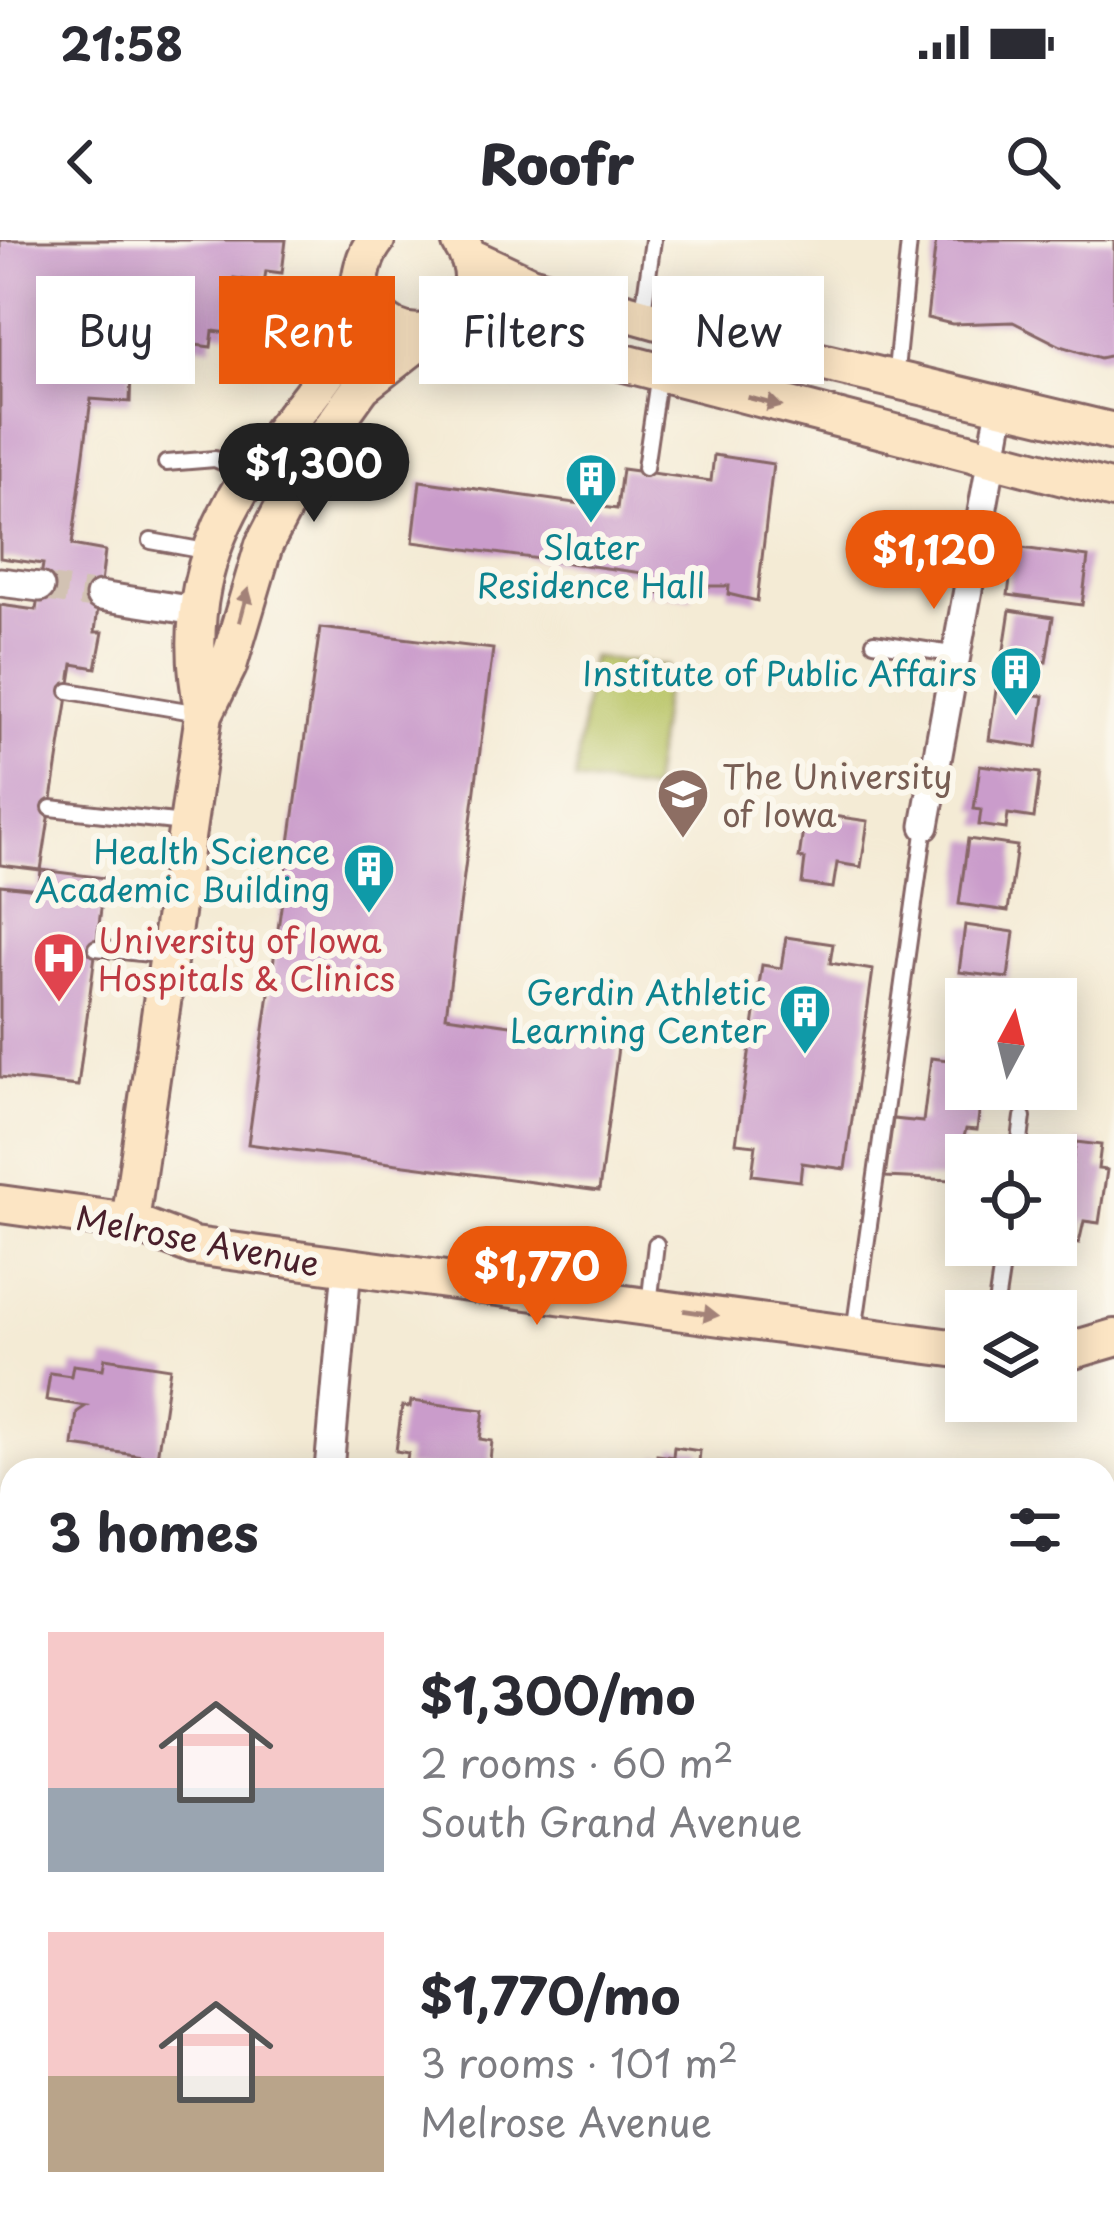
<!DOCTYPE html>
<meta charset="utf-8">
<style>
:root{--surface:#fff;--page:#f7f7f7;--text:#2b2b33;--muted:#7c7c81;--accent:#ea580c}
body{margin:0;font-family:"Playpen Sans",sans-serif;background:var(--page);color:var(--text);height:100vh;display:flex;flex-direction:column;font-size:45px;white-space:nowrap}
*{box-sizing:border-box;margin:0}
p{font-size:39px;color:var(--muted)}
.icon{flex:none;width:66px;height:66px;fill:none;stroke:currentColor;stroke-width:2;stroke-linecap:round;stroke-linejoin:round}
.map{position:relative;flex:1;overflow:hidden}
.details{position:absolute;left:0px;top:1218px;width:1116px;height:771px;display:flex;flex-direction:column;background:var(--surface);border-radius:36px 36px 0 0;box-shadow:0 6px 30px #0003}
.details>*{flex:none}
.guide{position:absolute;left:36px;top:36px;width:1044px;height:108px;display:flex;gap:24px}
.needle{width:78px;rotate:7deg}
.tools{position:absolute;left:945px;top:738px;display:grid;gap:24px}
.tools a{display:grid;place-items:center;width:132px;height:132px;border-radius:0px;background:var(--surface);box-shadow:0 6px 30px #0003;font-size:60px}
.price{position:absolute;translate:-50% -102px;padding:0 27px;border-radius:42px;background:var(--accent);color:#fff;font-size:39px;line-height:78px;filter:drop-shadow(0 3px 6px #0008)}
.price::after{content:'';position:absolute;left:50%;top:72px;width:36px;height:27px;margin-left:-18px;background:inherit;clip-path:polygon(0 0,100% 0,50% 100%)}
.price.current{background:#222;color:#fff}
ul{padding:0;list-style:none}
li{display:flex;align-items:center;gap:36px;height:300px;padding:0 48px}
li span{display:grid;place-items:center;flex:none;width:336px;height:240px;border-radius:0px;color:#555}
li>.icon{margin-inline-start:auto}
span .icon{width:144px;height:144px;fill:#fffc;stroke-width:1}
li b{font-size:51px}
h2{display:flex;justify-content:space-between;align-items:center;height:144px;padding:0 48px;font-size:51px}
.chip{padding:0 42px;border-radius:0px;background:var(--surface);box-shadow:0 6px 30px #0003;font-size:42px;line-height:108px}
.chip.current{background:var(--accent);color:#fff}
.status{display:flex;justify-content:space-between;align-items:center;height:84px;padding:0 60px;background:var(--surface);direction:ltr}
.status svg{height:33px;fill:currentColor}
header{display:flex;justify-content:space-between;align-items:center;height:156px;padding:0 48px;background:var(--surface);font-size:54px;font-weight:800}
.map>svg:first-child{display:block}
</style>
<div class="status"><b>21:58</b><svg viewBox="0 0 49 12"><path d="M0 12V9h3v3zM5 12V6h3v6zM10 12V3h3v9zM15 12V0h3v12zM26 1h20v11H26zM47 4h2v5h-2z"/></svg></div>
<header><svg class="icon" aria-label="back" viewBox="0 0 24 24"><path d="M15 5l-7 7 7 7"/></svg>Roofr<svg class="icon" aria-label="search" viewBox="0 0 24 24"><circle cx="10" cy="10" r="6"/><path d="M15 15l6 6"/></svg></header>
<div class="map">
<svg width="1114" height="1988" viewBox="0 0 1114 1988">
<rect width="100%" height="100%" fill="#fbf7ec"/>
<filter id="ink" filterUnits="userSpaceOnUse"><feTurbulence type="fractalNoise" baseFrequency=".00833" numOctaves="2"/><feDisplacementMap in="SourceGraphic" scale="24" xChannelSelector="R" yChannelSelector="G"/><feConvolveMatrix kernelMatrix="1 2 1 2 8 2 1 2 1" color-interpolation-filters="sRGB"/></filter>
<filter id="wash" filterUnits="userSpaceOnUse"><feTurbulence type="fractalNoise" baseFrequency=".004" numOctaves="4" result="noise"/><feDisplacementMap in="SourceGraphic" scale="48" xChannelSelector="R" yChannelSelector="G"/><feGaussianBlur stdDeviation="2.7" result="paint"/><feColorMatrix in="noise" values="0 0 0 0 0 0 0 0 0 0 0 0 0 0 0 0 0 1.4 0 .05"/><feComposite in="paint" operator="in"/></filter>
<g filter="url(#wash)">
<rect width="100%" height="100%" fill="#f4ebd5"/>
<path fill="#b9c567" stroke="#827249" stroke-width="3" d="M 591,417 L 667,426 L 651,551 L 575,541 Z"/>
<path fill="#92aa5c" stroke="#6e6444" stroke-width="3" d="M 1114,1418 L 1114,1988 L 572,1988 L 574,1977 L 1104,1977 L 1104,1421 Z"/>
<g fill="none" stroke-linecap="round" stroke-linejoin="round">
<path stroke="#6bb6e4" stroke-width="10" d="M 1104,1876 L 1114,1877"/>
</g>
<g id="blocks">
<path fill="#ca9ccb" d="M 0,0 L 286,0 L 282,33 L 266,31 L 264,43 L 234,38 L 227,93 L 213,91 L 211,107 L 164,101 L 166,89 L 160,88 L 166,43 L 134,39 L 130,162 L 91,159 L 72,305 L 105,311 L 95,392 L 103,392 L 96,428 L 73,424 L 41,630 L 0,625 L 0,365 L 36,370 L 43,324 L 0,318 Z
M 936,0 L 1114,0 L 1114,115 L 1100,118 L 1061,106 L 1013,82 L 952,84 L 927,78 Z
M 714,215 L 773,224 L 757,361 L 728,354 L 729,346 L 692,346 L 692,358 L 646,352 L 643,333 L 413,302 L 420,241 L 617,269 L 622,229 L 711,241 Z
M 1014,307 L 1088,317 L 1082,365 L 1008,355 Z
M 1010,370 L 1053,377 L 1046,422 L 1003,416 Z
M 320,388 L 493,409 L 446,776 L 619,800 L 599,951 L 248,904 Z
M 996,450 L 1044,456 L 1037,507 L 989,500 Z
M 980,525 L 1040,533 L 1034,578 L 1008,574 L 1006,589 L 979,585 L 981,570 L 974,569 Z
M 819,574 L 868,581 L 861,627 L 837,623 L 833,648 L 802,644 L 805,619 L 799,618 L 805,577 L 818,579 Z
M 968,599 L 1017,606 L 1008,671 L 959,664 Z
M 41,630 L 105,638 L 78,846 L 0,837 L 0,645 L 39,649 Z
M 965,685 L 1014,692 L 1008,738 L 959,732 Z
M 786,697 L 833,704 L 830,723 L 873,730 L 845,929 L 802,923 L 800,941 L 752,935 L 756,905 L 736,903 L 762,725 L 781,728 Z
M 931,818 L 966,822 L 966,849 L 982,849 L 977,890 L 966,889 L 953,940 L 885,937 L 893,879 L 923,882 Z
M 1076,902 L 1101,905 L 1098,929 L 1107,930 L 1099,983 L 1084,981 L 1079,1003 L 1056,999 L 1056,921 L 1072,923 Z
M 105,1118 L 170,1128 L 157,1218 L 73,1206 L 77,1172 L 86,1166 L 46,1160 L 50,1133 L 71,1136 L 73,1125 L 103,1129 Z
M 411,1161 L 484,1170 L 480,1199 L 492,1201 L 489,1230 L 406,1227 L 408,1213 L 396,1211 L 402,1166 L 410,1167 Z
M 674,1207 L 700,1211 L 699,1222 L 725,1225 L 725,1230 L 655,1230 L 657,1215 L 673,1217 Z"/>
</g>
</g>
<g filter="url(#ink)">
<use href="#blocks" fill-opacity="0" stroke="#866666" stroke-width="3"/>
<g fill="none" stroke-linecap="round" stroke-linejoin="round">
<path stroke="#d2c2b3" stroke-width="27" stroke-dasharray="27 14" stroke-linecap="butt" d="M 40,347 L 100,356"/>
<g stroke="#866666" stroke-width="20">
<path id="service" d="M 643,72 L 653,0
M 895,140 L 909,2
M 166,223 L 215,219 L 290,252
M 645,228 L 659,133
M 151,301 L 211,312
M 874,402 L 958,415
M 69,451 L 199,473
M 51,568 L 183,583
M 96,708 L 168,716
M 1018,915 L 1023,877
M 649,1065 L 656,1004
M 995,1071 L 1005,1005
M 854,1092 L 925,586"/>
</g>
<g stroke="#866666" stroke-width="33">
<path id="minor" d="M 0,342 L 40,347
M 100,356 L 196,371
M 925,586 L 1001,168
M 329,1230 L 347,1027
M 282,1988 L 283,1977"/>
</g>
<g stroke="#866666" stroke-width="42">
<path id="secondary" d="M 470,17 L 530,45 L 704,94 L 1114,192
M 360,40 C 387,141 512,79 461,3
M 448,85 L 486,87 L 1114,250
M 204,474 C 185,385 201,306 253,230 C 282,187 320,149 345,104 C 364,71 352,30 376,0
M 0,964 L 130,982 L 194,1006 L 966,1110
M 130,982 L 204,474 L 228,426 L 264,305 L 306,224 L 362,146 L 431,92
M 1056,1115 L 1114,1098"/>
</g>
<use href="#service" stroke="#fff" stroke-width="14"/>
<use href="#minor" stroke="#fff" stroke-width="27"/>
<use href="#secondary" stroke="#fce5c4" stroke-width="36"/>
</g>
<defs><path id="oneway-solid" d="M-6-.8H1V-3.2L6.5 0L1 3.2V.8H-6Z" transform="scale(3)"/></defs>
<g fill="#a38278">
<use href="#oneway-solid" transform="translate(765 162) rotate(15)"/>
<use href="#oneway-solid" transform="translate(244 365) rotate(-75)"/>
<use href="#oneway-solid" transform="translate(701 1073) rotate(8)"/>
</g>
</g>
<defs>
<g id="building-pin" transform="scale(2.7)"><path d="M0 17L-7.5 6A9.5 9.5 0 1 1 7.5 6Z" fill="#0f9aa8" stroke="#fbf7ec"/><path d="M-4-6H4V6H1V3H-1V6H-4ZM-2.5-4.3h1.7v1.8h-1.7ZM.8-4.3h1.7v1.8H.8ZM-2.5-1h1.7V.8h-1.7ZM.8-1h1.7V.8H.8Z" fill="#fff"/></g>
<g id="university-pin" transform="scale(2.7)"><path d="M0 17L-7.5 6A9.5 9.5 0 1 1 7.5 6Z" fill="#8d6e63" stroke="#fbf7ec"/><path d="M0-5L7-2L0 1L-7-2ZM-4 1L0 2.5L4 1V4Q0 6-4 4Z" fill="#fff"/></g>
<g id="hospital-pin" transform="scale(2.7)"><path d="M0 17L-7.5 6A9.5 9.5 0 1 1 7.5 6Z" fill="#e0444e" stroke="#fbf7ec"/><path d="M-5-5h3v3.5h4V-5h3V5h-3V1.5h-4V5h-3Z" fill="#fff"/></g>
</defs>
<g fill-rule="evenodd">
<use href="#building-pin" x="591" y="239"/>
<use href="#building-pin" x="1016" y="432"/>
<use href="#university-pin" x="683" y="554"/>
<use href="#building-pin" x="369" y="629"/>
<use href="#hospital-pin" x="59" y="718"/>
<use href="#building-pin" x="805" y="770"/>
</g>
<g text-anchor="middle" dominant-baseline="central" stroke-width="12" stroke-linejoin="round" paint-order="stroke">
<g font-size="33" fill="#0d838f" stroke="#fbf7ec" text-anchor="end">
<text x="591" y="306" text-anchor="middle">Slater<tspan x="591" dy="38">Residence Hall</tspan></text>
<text x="977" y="432">Institute of Public Affairs</text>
<text x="330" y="610">Health Science<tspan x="330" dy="38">Academic Building</tspan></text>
<text x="766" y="751">Gerdin Athletic<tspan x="766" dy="38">Learning Center</tspan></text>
</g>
<g font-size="33" fill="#785e54" stroke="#fbf7ec" text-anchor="start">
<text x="722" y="535">The University<tspan x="722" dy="38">of Iowa</tspan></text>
</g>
<g font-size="33" fill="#be3a42" stroke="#fbf7ec" text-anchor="start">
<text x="98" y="699">University of Iowa<tspan x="98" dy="38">Hospitals &amp; Clinics</tspan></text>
</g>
<g font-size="33" fill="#4a1f2b" stroke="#fbf7ec">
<text transform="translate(198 999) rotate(11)">Melrose Avenue</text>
</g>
</g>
</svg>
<div class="tools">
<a><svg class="needle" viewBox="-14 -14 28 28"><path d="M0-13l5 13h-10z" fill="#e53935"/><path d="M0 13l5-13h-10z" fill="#7c7c81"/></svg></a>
<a><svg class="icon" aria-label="locate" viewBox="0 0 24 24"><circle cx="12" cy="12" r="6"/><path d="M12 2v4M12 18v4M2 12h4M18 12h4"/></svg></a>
<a><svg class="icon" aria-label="layers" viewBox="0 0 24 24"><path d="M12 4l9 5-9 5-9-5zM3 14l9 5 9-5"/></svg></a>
</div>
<b class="price current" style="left:314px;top:285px">$1,300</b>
<b class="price" style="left:934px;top:372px">$1,120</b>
<b class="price" style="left:537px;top:1088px">$1,770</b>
<div class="guide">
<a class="chip">Buy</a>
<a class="chip current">Rent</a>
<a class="chip">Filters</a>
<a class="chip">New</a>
</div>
<section class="details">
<h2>3 homes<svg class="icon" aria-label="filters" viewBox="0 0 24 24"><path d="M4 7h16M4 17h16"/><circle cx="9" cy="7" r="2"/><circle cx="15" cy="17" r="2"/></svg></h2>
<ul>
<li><span style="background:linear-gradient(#f6c9c9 65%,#9aa5b1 0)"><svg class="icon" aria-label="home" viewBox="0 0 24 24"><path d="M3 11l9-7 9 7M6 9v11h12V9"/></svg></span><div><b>$1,300/mo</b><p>2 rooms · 60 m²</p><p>South Grand Avenue</p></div></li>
<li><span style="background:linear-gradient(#f6c9c9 60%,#b9a48a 0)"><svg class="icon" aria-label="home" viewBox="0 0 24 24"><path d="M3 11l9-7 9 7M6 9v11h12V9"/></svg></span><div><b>$1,770/mo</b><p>3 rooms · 101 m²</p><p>Melrose Avenue</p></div></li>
</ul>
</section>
</div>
